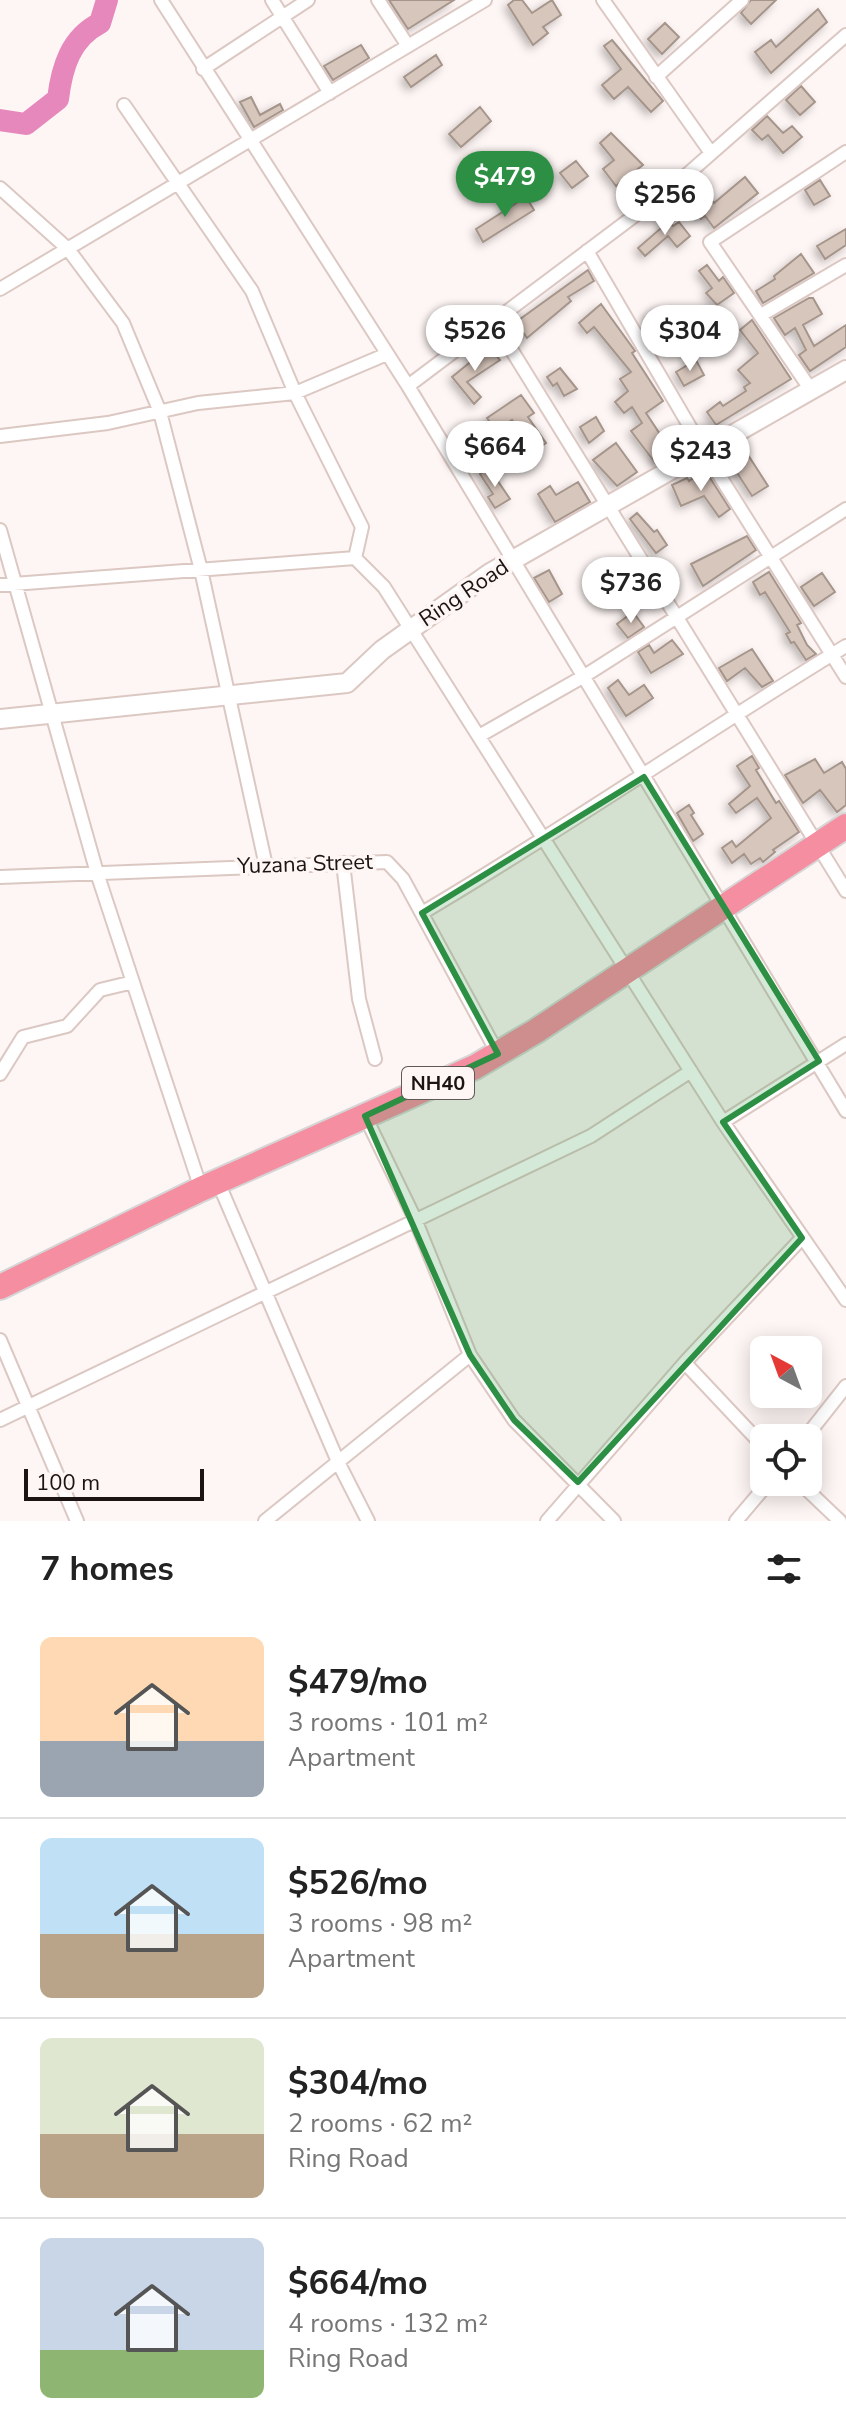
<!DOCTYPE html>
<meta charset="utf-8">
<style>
:root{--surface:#fff;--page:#f6f6f6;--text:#222;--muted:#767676;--line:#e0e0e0;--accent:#2d8f43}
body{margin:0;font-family:"Nunito Sans",sans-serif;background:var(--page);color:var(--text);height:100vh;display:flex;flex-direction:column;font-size:30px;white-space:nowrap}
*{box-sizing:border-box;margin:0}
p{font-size:26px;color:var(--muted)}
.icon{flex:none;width:44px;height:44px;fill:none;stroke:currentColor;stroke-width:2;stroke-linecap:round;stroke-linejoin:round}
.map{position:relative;height:1521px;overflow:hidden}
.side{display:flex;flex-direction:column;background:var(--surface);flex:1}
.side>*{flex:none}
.needle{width:52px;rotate:319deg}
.fabs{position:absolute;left:750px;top:1336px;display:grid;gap:16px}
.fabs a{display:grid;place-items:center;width:72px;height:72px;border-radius:12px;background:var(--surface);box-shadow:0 4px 20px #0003;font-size:40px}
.scale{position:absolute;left:24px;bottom:20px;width:180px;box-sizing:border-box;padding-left:8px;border:4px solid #1b1413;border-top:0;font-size:22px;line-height:28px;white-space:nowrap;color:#1b1413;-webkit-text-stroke:6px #fef6f4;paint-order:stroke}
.price{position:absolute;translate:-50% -68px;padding:0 18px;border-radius:28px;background:#fff;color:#222;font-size:26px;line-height:52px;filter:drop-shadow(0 2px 4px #0008)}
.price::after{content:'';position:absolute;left:50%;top:48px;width:24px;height:18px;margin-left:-12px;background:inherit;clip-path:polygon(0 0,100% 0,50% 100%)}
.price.on{background:var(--accent);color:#fff}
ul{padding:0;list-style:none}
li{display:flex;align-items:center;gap:24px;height:200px;padding:0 40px}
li+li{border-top:2px solid var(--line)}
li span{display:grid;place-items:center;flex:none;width:224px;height:160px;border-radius:12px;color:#555}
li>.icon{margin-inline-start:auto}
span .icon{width:96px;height:96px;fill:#fffc;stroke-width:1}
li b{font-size:34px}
h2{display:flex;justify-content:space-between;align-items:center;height:96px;padding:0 40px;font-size:34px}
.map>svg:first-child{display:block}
</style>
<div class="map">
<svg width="846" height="1521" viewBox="0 0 846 1521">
<defs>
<filter id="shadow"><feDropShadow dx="-3.5" dy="3.5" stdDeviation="4" flood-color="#0004"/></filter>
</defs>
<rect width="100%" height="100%" fill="#fef6f4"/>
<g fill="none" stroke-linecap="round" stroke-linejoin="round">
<path stroke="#e688bc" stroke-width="22" d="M 0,120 L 26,124 L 58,99 C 62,66 71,38 100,23 L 107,0"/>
</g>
<path fill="#d7c6bc" stroke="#a5958b" stroke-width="2" filter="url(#shadow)" d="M 389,0 L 454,0 L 408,29 Z
M 514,0 L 522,0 L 532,13 L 552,0 L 561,15 L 543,27 L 548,33 L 533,45 L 508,5 Z
M 751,0 L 776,0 L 751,24 L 741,13 Z
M 818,9 L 827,22 L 771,73 L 755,52 L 771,40 L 776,47 Z
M 665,23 L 679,37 L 662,54 L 648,39 Z
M 612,40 L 663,101 L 651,112 L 628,87 L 614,99 L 602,85 L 621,69 L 604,46 Z
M 361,45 L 369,58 L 333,80 L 324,66 Z
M 436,55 L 442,65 L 411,87 L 404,77 Z
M 801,86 L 815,102 L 800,115 L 786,100 Z
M 251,97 L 260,115 L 280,104 L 283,110 L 254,127 L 240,102 Z
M 480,107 L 491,121 L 461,147 L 449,134 Z
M 767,116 L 783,133 L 792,126 L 802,137 L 783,153 L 768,135 L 762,140 L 752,130 Z
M 611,133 L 643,165 L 616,186 L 603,169 L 614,160 L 600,143 Z
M 576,161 L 588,176 L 572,188 L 560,173 Z
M 745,177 L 758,193 L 714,228 L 705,216 L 701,219 L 682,191 L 695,180 L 714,203 Z
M 820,180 L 830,196 L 814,205 L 805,190 Z
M 526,197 L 534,210 L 483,242 L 476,229 Z
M 668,222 L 673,226 L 679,222 L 690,236 L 677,247 L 668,236 L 645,256 L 638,248 Z
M 846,229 L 846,245 L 825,259 L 817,246 Z
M 801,254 L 814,273 L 763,303 L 756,291 L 775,279 L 774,276 Z
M 707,265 L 719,281 L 723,277 L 734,293 L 717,305 L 706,293 L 712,288 L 699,271 Z
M 588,270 L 594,281 L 568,297 L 571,301 L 527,338 L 516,322 Z
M 809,298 L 813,298 L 822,314 L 803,325 L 814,346 L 846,325 L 846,347 L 810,371 L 799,355 L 806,350 L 795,328 L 785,335 L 774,318 Z
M 601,304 L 635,351 L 632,353 L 663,401 L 646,413 L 662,437 L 677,427 L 689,444 L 656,464 L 631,431 L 642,423 L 632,407 L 624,413 L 615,402 L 628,391 L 620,379 L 631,372 L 594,327 L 587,333 L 579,323 Z
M 658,308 L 673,329 L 679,325 L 686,336 L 670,347 L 646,317 Z
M 752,320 L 791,379 L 716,425 L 707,412 L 720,402 L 723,406 L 746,391 L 744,387 L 750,383 L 738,370 L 758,353 L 740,330 Z
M 489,347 L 500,360 L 467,382 L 481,397 L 474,404 L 452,377 Z
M 696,360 L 704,375 L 684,386 L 676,372 Z
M 560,368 L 577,389 L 564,396 L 557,383 L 553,386 L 547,377 Z
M 521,395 L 534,413 L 528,417 L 546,443 L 533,452 L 512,420 L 496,431 L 487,418 Z
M 596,417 L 604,431 L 589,443 L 580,427 Z
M 616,443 L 637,472 L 617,486 L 593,460 Z
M 741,444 L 768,486 L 752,496 L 732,465 L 726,468 L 720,460 L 720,455 Z
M 489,468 L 510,499 L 495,508 L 488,497 L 493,494 L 480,474 Z
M 705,470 L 730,509 L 719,517 L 704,496 L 681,506 L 672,485 L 687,478 L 689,481 Z
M 578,482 L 590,502 L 555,522 L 538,494 L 550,486 L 556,495 Z
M 637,513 L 654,532 L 657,530 L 667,545 L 656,553 L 630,519 Z
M 747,536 L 756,550 L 703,586 L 691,564 Z
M 549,570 L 562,594 L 549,602 L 534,578 Z
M 769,572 L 801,623 L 797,625 L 807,645 L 816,654 L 806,660 L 794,642 L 791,643 L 786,634 L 790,632 L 765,592 L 760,595 L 753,582 Z
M 822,573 L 835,592 L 814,606 L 801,587 Z
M 633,612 L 644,627 L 628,638 L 617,624 Z
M 672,640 L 683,654 L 651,673 L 638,652 L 649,645 L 654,653 Z
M 752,649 L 773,681 L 762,687 L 745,668 L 727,681 L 719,668 Z
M 618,680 L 629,695 L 644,685 L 653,698 L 626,716 L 608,688 Z
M 752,756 L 759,768 L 756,770 L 776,803 L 779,801 L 799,832 L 773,850 L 775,852 L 763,862 L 760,858 L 751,864 L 744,854 L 732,863 L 722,848 L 732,841 L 736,847 L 771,818 L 757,798 L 736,813 L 729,804 L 750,786 L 737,766 Z
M 815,759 L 824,773 L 842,762 L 846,769 L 846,805 L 837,812 L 820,790 L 803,803 L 785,775 Z
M 689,805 L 694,813 L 691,815 L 703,834 L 693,841 L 677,813 Z"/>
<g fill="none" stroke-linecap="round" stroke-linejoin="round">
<g stroke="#dcc8c3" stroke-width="16">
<path id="street" d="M 161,0 L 408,386 L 846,1111
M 272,0 L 330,93
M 378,0 L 408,46
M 603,0 L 711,153
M 203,69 L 308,0
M 656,77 L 742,0
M 124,105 L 252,291 L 295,393 L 362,527 L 355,558
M 0,188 L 68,249 L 123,323 L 160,412 L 201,570 L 266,866
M 587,251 L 704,451 L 846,677
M 0,289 L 485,0
M 761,315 L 846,265
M 493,320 L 846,891
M 408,386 L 674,186 L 846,35
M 811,390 L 710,242 L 846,152
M 0,436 L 108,423 L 198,403 L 295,393 L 387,354
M 0,530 L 97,873 L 201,1189
M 0,585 L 355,558 L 384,587 L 723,1122 L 846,1300
M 479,736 L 586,675 L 846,509
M 343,863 L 359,999 L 375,1059
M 0,877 L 387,862 L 403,879 L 498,1054
M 422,913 C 566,828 703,733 846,646
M 0,1074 L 23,1037 L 67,1026 L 100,990 L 133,982
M 723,1122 L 846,1044
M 218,1182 L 339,1464 L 368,1521
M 0,1340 L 77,1521
M 470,1355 L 514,1420 L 614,1521
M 685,1363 L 764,1447
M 0,1420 L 591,1136 L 691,1071
M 805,1438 L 846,1386
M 799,1482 L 840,1521
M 265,1521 L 470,1355 L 415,1219 L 365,1116
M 547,1521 L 688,1359 L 802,1238
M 736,1521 L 769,1482"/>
</g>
<g stroke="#dcc8c3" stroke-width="22">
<path id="secondary" d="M 0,719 L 347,683 L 382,650 L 490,573 L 846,370"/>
</g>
<g stroke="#d6d5d5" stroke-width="28">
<path id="highway" d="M 0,1287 L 201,1189 L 475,1067 L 536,1031 L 846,826"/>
</g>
<use href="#street" stroke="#fff" stroke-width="12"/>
<use href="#secondary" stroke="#fff" stroke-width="18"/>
<use href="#highway" stroke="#f58ea0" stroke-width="24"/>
</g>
<path fill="#2d8f43" fill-opacity="0.2" stroke="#2d8f43" stroke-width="6" stroke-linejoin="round" d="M 644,777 L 819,1061 L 723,1122 L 802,1238 L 578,1482 L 514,1420 L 470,1355 L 365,1116 L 498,1054 L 422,913 Z"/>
<g text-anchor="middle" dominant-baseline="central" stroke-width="7" stroke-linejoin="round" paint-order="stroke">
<rect fill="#fef6f4" stroke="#5f5856" stroke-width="2" x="402" y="1067" width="72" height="32" rx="6"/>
<g font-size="20" font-weight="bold" fill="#1b1413">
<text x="438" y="1083">NH40</text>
</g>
<g font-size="22" fill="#1b1413" stroke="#fef6f4">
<text transform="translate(464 593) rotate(-34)">Ring Road</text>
<text transform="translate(305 864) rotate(-2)">Yuzana Street</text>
</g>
</g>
</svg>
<div class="fabs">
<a><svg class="needle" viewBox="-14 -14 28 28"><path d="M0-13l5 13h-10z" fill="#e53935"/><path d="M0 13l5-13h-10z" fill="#767676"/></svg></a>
<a><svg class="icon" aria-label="locate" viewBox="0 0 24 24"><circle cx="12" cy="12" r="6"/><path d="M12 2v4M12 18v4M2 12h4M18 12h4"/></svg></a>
</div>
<div class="scale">100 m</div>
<b class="price on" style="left:505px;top:219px">$479</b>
<b class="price" style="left:665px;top:237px">$256</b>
<b class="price" style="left:475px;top:373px">$526</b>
<b class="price" style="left:690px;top:373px">$304</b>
<b class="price" style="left:495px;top:489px">$664</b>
<b class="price" style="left:701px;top:493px">$243</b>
<b class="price" style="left:631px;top:625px">$736</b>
</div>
<section class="side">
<h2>7 homes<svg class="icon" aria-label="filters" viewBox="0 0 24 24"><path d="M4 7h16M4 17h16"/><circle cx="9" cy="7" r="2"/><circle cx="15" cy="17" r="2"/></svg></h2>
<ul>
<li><span style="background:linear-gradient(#ffd9b3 65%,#9aa5b1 0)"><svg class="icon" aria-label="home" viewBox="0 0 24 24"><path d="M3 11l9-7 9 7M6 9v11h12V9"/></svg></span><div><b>$479/mo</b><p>3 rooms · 101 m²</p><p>Apartment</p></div></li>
<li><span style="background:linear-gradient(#bfe0f5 60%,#b9a48a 0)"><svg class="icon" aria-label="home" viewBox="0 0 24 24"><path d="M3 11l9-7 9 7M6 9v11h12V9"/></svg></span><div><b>$526/mo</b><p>3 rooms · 98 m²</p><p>Apartment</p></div></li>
<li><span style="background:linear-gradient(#dfe7d0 60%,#b9a48a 0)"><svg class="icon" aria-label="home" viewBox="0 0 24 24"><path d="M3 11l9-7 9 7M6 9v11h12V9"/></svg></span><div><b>$304/mo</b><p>2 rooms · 62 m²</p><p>Ring Road</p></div></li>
<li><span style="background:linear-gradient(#c9d6e8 70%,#8fb573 0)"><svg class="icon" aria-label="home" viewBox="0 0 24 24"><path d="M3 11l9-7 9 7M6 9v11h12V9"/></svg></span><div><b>$664/mo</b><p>4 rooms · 132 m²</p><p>Ring Road</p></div></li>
</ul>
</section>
